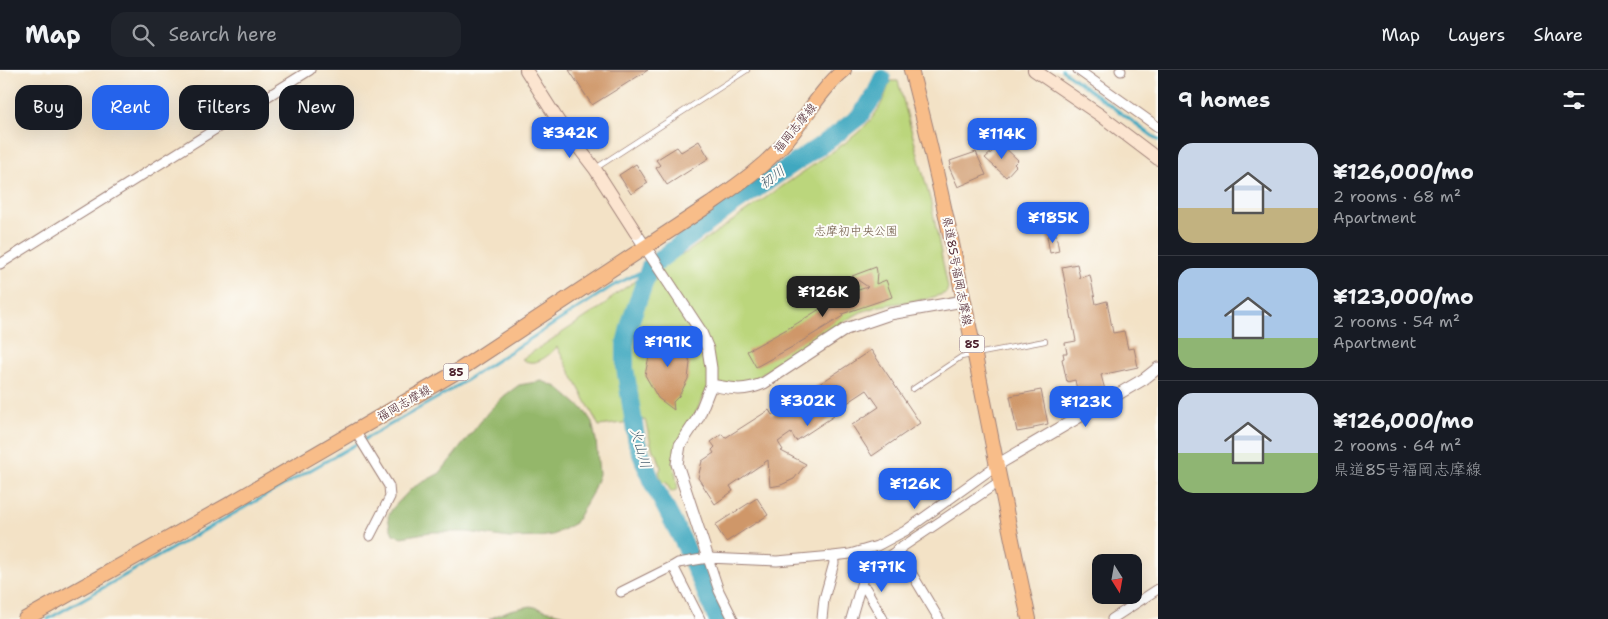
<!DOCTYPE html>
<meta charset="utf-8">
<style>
:root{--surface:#171b24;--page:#20242c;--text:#f1f3f6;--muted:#9ea1a6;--line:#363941;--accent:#2563eb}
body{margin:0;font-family:"Shantell Sans","Klee One",sans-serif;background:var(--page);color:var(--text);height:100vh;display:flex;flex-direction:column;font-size:19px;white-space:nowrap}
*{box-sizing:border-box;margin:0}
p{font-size:16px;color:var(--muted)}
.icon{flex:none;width:28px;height:28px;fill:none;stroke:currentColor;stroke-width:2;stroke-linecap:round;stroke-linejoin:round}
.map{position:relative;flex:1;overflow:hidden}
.side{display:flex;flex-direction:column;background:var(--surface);width:450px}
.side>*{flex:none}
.guide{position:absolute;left:15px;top:15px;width:475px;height:45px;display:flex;gap:10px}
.needle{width:32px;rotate:169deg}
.tools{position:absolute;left:1092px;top:484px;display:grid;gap:10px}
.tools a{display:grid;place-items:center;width:50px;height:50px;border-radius:10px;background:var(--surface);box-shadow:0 5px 20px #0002;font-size:25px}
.price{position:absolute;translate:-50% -42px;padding:0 11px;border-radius:10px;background:var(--accent);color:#fff;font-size:16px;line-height:32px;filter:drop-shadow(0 1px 2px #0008)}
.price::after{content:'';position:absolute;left:50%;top:30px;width:15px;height:11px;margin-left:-8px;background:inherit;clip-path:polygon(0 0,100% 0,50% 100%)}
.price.current{background:#222;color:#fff}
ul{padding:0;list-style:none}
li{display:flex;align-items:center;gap:15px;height:125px;padding:0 20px}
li+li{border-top:1px solid var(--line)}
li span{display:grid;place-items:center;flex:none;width:140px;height:100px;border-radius:15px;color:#555}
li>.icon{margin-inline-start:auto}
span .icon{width:60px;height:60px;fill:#fffc;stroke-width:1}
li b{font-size:21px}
h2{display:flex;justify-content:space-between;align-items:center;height:60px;padding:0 20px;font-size:21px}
.pill{padding:0 18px;border-radius:15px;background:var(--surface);box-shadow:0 5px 20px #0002;font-size:18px;line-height:45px}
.pill.current{background:var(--accent);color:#fff}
header{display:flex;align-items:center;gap:30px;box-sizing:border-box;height:70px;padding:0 25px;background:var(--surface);border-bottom:1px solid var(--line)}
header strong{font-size:24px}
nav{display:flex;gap:28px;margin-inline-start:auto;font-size:18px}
.search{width:350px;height:45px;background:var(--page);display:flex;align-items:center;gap:12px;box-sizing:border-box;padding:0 18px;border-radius:15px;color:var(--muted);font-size:19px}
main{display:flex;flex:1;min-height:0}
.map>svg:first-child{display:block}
</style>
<header>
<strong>Map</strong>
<div class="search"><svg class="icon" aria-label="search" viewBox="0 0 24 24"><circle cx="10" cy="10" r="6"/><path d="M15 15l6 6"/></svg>Search here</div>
<nav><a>Map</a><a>Layers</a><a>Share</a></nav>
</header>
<main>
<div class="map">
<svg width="1158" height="549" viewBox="0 0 1158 549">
<rect width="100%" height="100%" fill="#fdfcf7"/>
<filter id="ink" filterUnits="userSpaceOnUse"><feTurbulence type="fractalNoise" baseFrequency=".02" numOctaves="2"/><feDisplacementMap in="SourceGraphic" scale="10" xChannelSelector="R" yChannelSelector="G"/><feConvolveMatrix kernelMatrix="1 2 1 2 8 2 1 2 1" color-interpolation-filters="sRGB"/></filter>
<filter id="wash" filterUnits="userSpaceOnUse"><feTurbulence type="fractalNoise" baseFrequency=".0096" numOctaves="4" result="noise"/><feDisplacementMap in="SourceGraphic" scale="20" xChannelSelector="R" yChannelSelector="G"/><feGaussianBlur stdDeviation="1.12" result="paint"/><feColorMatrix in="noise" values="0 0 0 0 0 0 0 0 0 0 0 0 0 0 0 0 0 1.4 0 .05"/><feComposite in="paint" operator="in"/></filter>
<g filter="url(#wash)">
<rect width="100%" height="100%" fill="#f3e2c6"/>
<path fill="#bbd67b" stroke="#827a53" d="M 890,11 L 898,11 L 931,133 L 948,218 L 946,223 L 927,229 L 879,236 L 861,242 L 822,264 L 755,309 L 745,314 L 705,324 L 673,389 L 678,419 L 671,422 L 666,412 L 662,413 L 659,402 L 661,398 L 657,384 L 653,381 L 645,350 L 599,356 L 557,277 C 548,286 535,298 522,289 L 606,234 L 614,225 L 671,188 L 686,183 L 845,73 C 870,54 881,41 890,11 Z"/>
<path fill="#94b76b" stroke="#6f6b4b" d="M 542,311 L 557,317 L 584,340 L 592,352 L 596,370 L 599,404 L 592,423 L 575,453 L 553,465 L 539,467 L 509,468 L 468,462 L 431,462 L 401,467 L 393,464 L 390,457 L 388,447 L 392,439 L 412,418 L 440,403 L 489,341 L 504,326 L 519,315 Z
M 531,536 L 568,546 L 572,549 L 489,549 L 510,540 Z"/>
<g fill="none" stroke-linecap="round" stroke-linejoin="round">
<path stroke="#3fa8c0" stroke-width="3" d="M 1062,0 L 1158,70
M 48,549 L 446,323 L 611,217 L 650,197"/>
<path stroke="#3fa8c0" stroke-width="18" d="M 717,549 L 685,475 L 651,410 L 637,373 L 625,298 L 625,274 L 631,250 L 650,197 L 728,138 L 833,67 L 860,46 L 875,25 L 882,9"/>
</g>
<g id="blocks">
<path fill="#cf9769" d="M 569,0 L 648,0 L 592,35 Z
M 699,71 L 709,88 L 667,115 L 656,98 L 660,95 L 656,90 L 677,77 L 681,82 Z
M 1001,74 L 1018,90 L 1014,94 L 1016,96 L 1006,107 L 985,88 Z
M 976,82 L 986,105 L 958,117 L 949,97 L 951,95 L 950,91 Z
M 636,94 L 648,113 L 631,124 L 619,105 Z
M 1056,164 L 1059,181 L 1050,183 L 1047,166 Z
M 1077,194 L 1080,208 L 1090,205 L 1096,234 L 1107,231 L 1113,263 L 1124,261 L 1128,279 L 1134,278 L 1138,297 L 1101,305 L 1105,320 L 1078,325 L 1075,310 L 1067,312 L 1062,289 L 1064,288 L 1063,283 L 1067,283 L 1065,273 L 1076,271 L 1062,197 Z
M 876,197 L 877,202 L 876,214 L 886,210 L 892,227 L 842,244 L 843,246 L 794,276 L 756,297 L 747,281 L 796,254 L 842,225 L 868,217 L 852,206 Z
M 666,258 L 681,270 L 686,278 L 690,293 L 688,309 L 679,326 L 673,332 L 674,340 L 658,328 L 645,305 L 651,277 Z
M 871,280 L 920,353 L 872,386 L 852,355 L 879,337 L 867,320 L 832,343 L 834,346 L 796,371 L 791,363 L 778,372 L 783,380 L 781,381 L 806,394 L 794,409 L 781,415 L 770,417 L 768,390 L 730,416 L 733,421 L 715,434 L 698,408 L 702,391 L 714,383 L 712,380 L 715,377 L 711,372 L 722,364 L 725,368 L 769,340 L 772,345 Z
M 1041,320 L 1048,354 L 1034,357 L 1034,359 L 1017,362 L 1010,326 Z
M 757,428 L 768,445 L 726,472 L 715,455 Z"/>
</g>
</g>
<g filter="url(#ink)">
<use href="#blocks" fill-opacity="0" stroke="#9e8078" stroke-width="1"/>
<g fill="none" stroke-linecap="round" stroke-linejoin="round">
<g stroke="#9e8078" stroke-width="6">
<path id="service" d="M 596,98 L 747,0
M 913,319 L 961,287 L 1045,271"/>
</g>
<g stroke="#9e8078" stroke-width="11">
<path id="minor" d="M 1078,0 L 1158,57
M 1120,0 L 1121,1
M 0,194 L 310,0
M 355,361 L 389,416 L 390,427 L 370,466
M 897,479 L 939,549
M 708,488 L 719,521 L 733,549
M 861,516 L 866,519 L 883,549
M 621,522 L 673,496
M 700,549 L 673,496 L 678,493 L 708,488 L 777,491 L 833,486 L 850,484 L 877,476 L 905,461 L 997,395
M 822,549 L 824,529 L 834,493 L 833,486
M 851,549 L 863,508 L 871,498 L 993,416 L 1000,415
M 1112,549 L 1158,519"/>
</g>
<g stroke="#9e8078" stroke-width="13">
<path id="tertiary" d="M 636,163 L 700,260 L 708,279 L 711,298 L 711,315 L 698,348 L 680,375 L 677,394 L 708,488
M 711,315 C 732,319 743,322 764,313 L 846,259 L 890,244 L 963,231
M 997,395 L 1144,309 L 1158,298"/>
</g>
<g stroke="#9e8078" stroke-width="14">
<path id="secondary" d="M 526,0 L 559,52 L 595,99 L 636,163
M 1034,0 L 1100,45 L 1158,89"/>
</g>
<g stroke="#9e8078" stroke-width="16">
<path id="primary" d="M 911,0 C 959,181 988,366 1029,549
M 25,549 L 228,435 L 453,304 L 709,135 C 736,116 764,97 786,71 C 806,48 820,20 844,0"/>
</g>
<use href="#service" stroke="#fff" stroke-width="4.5"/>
<use href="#minor" stroke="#fff" stroke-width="9"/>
<use href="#tertiary" stroke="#fff" stroke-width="11"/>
<use href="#secondary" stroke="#fce5d0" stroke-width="12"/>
<use href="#primary" stroke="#f8bd89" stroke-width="14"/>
</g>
</g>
<g text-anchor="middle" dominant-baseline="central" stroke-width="4" stroke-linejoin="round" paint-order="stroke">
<g fill="#fdfcf7" stroke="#806168" stroke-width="1">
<rect x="959.5" y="265.5" width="25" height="17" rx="4"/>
<rect x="443.5" y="293.5" width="25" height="17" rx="4"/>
</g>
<g font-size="11" font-weight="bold" fill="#4a1f2b">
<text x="972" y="274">85</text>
<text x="456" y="302">85</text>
</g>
<g font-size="12" fill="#4a1f2b" stroke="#fdfcf7">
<text transform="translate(795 58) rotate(-51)">福岡志摩線</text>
<text transform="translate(957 201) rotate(79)">県道85号福岡志摩線</text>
<text transform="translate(404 333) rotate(-30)">福岡志摩線</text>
</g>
<g font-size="12" fill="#6c5643" stroke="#fdfcf7">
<text x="856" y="161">志摩初中央公園</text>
</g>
<g font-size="14" font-style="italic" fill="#455d6e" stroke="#fdfcf7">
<text transform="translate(772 107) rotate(-35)">初川</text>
<text transform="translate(641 378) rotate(74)">火山川</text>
</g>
</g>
</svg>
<div class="tools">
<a><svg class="needle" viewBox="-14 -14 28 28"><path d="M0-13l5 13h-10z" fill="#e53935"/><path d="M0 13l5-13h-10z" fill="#9ea1a6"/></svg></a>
</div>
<b class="price" style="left:570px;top:89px">¥342K</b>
<b class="price" style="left:1002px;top:90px">¥114K</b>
<b class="price" style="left:1053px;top:174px">¥185K</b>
<b class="price current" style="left:823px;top:248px">¥126K</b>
<b class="price" style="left:668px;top:298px">¥191K</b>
<b class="price" style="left:808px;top:357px">¥302K</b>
<b class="price" style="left:1086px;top:358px">¥123K</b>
<b class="price" style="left:915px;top:440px">¥126K</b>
<b class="price" style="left:882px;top:523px">¥171K</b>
<div class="guide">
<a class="pill">Buy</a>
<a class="pill current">Rent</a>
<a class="pill">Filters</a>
<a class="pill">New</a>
</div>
</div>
<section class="side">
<h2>9 homes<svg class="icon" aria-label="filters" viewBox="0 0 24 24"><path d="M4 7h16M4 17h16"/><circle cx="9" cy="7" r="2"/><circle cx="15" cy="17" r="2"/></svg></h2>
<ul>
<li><span style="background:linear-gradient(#c9d6e8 65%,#c2b280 0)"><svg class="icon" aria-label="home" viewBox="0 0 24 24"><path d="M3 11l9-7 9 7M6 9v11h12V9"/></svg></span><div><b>¥126,000/mo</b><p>2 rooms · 68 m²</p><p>Apartment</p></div></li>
<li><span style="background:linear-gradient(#a9c7e8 70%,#8fb573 0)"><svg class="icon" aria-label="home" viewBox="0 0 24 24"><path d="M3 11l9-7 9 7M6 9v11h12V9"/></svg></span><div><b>¥123,000/mo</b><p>2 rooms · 54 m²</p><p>Apartment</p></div></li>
<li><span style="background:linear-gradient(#c9d6e8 60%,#8fb573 0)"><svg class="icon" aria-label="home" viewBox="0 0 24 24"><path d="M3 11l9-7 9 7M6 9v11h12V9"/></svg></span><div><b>¥126,000/mo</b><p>2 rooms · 64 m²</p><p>県道85号福岡志摩線</p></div></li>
</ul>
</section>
</main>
